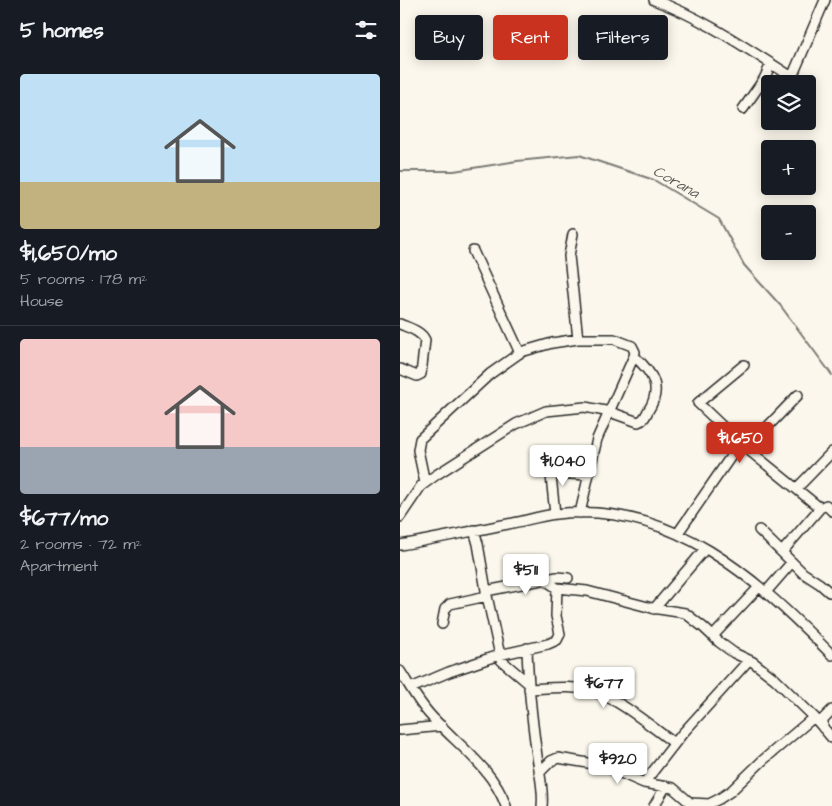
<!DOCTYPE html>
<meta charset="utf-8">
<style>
:root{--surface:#171b24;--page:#20242c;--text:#f1f3f6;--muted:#9ea1a6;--line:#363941;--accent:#c8321e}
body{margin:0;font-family:"Architects Daughter",sans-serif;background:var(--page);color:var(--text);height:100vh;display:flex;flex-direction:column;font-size:19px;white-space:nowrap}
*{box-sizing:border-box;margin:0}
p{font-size:16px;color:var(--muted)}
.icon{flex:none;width:28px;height:28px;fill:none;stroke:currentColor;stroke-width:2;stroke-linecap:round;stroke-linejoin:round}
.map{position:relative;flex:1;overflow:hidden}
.details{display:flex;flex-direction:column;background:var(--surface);width:400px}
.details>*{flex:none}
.hud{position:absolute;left:15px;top:15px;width:341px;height:45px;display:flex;gap:10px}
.tools{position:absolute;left:361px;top:75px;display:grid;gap:10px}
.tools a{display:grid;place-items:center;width:55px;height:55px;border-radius:5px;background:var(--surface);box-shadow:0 2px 12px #0003;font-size:25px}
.price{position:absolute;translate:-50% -42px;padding:0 11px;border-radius:5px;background:#fff;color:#222;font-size:16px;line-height:32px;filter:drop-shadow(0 1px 2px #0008)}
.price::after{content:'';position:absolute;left:50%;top:30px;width:15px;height:11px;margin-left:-8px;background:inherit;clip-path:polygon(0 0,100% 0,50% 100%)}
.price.selected{background:var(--accent);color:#fff}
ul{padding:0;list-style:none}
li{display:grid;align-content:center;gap:10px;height:265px;padding:0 20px}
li+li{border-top:1px solid var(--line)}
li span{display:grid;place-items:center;height:155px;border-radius:5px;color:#555}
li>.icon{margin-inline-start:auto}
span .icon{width:90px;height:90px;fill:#fffc;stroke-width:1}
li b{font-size:21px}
h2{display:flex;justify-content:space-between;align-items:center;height:60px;padding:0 20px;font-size:21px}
.pill{padding:0 18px;border-radius:5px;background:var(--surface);box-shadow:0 2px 12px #0003;font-size:18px;line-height:45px}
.pill.selected{background:var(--accent);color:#fff}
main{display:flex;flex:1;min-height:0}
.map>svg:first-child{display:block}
</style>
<main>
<section class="details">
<h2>5 homes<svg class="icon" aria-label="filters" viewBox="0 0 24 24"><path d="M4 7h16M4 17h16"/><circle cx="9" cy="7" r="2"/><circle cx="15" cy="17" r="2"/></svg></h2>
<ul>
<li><span style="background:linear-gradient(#bfe0f5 70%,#c2b280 0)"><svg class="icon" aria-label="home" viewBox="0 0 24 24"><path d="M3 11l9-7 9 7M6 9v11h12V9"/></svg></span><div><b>$1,650/mo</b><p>5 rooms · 178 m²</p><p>House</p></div></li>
<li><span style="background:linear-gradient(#f6c9c9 70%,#9aa5b1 0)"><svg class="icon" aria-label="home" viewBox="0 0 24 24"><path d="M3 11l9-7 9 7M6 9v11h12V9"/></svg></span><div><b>$677/mo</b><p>2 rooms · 72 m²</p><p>Apartment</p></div></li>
</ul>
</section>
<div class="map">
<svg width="432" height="806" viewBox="0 0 432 806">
<rect width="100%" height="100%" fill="#fbf7ec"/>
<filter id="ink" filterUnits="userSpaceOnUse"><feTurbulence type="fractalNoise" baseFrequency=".02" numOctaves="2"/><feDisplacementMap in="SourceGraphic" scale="10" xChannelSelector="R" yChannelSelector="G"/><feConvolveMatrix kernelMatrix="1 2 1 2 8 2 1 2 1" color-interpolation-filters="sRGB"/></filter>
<g filter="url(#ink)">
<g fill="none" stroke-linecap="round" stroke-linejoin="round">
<path stroke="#7b7a75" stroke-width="2" d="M 0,171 L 54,171 L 117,161 L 179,155 L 254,180 L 319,219 L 344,265 L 380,305 L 432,375"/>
<g stroke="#2b2b2b" stroke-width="12">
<path id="minor" d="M 254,0 C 305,19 346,48 392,77 L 425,0
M 343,109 L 364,79 L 371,64
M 173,234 L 169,256 L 178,339
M 73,251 L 120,353
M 0,324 C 9,328 21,331 25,340 L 21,374 L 17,376 L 0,369
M 342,445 L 298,403 L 344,365
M 345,447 L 420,508 L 382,552
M 25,483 L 18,450 L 20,439 L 90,374 L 121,352 L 152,343 L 178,339 L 214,339 L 232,346 L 235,352 L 234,356 L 197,439 L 180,513
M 397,488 L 432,452
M 420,508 L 426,505 L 432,511
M 155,514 L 151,476 L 154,473 L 187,475
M 0,517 L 21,486 L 36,475 L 116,424 L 146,411 L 185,407 L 210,412 L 238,422 C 244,420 245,417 248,411 C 263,388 253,373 234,356
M 74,530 L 78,544 L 87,596 L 101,660 L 128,683
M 359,530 L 403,573 L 420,584 L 429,592 L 432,592
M 278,533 L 336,449 L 342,445 L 347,447 L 350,445 L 398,395
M 0,545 C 36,539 72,531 108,524 C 124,521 140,516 156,514 C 273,501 356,578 432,655
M 145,580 L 157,588 L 187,591 L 252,608 L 285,613 L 303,627 L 319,642 L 334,653 L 353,662 L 375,679 L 414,717 L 432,738
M 86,591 L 157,577 L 168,578
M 366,592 L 392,562
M 254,609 L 305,549
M 42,624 L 45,609 L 50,604 L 87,596
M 313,636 L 359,587
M 127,648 C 128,684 132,720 137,756 C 139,773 144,789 142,806
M 0,671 C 11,688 21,707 36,721 C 62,748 93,770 106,806
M 11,688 L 49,672 L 99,655 L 148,644 L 157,640 L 160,634 L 156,616 L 157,588
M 129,689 C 150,688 175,685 195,692 C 219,699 253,728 274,743
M 423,728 L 423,719 L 432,710
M 0,730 L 42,726
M 139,773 L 151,761 L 158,758 L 194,764 L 207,767 L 244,783 L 273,788 L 294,806
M 244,783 L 282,734 L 349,660
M 291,803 L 309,804 L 319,799 L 331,791 L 362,761 L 414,717
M 254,806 L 266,786"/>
</g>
<use href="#minor" stroke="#fbf7ec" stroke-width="9"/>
</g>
</g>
<g text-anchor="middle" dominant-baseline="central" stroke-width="5" stroke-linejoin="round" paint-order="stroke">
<g font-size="15" font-style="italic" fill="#5a5956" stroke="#fbf7ec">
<text transform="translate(276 182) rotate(29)">Corana</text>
</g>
</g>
</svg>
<div class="tools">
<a><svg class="icon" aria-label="layers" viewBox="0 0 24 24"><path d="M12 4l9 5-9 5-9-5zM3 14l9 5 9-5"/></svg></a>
<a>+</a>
<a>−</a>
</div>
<b class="price selected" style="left:340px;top:464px">$1,650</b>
<b class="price" style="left:163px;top:487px">$1,040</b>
<b class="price" style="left:126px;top:596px">$511</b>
<b class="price" style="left:204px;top:709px">$677</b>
<b class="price" style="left:218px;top:785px">$920</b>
<div class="hud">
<a class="pill">Buy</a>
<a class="pill selected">Rent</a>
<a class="pill">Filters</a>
</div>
</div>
</main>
